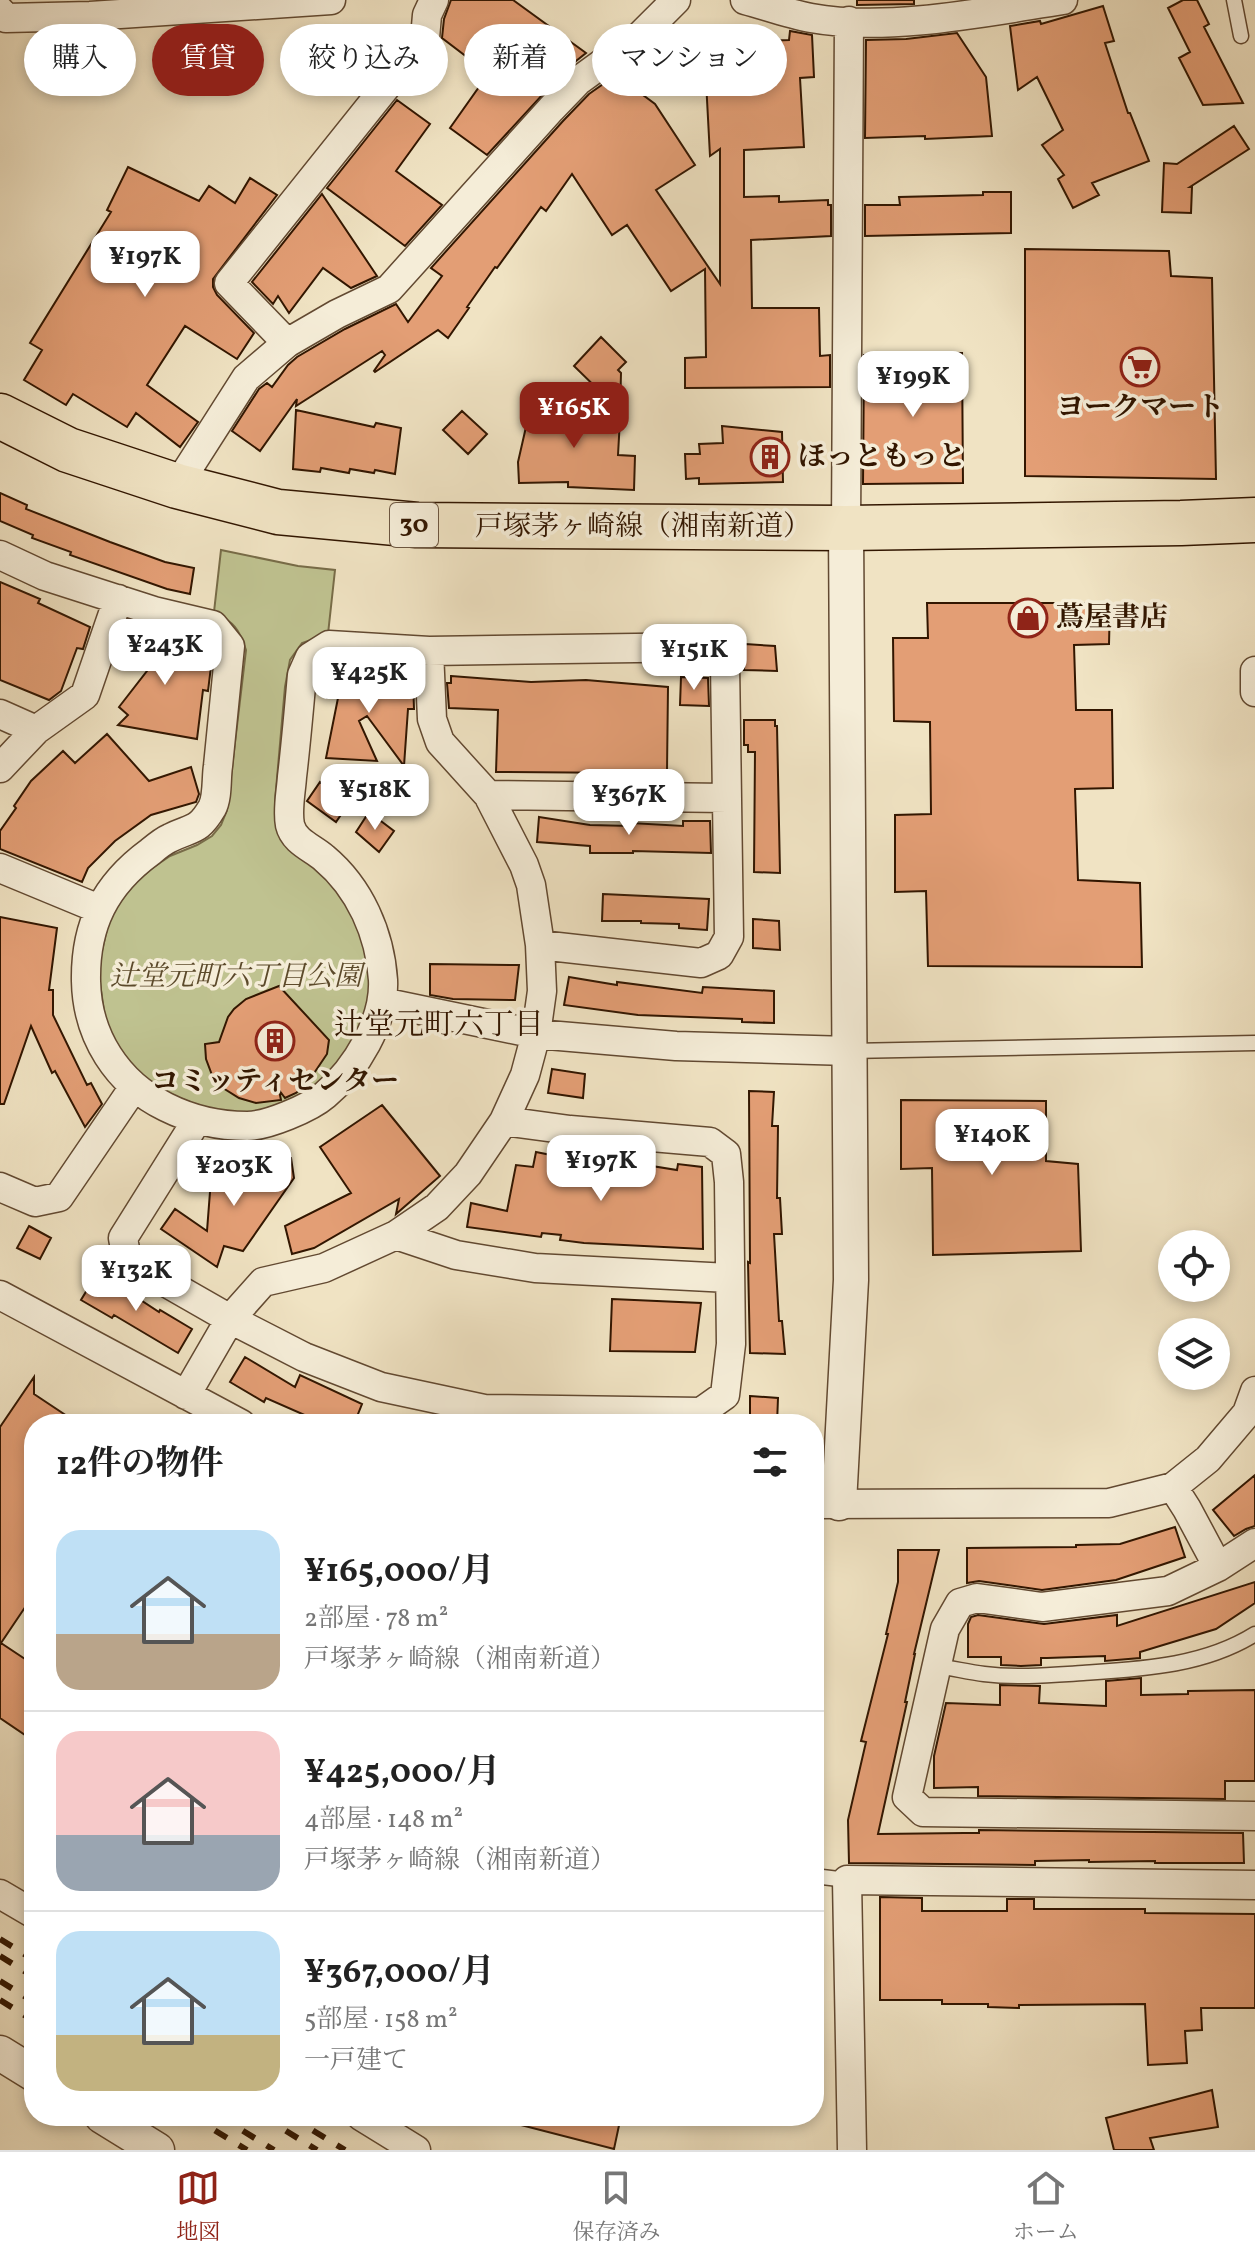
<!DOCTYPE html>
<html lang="ja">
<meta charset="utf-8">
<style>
:root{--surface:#fff;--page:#f6f6f6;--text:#222;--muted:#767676;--line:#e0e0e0;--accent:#8f2418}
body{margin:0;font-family:Vollkorn,"Noto Serif JP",serif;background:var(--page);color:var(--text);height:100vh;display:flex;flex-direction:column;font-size:30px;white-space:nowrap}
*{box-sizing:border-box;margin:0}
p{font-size:26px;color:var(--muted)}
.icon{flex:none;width:44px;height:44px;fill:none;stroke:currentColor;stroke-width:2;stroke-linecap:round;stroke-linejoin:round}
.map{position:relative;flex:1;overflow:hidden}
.drawer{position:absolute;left:24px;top:1414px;width:800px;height:712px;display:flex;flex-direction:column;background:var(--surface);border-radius:32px;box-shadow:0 4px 12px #0003}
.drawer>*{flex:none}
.guide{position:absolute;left:24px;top:24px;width:800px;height:72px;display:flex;gap:16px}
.controls{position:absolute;left:1158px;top:1230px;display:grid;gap:16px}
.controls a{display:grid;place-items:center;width:72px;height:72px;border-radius:50%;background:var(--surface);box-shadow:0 4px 12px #0003;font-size:40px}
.price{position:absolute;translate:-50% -68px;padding:0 18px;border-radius:16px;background:#fff;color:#222;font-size:26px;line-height:52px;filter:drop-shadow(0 2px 4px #0008)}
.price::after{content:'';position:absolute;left:50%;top:48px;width:24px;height:18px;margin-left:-12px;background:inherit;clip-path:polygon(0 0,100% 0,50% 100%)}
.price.active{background:var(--accent);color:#fff}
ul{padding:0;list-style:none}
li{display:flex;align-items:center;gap:24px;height:200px;padding:0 32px}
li+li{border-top:2px solid var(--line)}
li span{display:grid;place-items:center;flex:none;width:224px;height:160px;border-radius:24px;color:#555}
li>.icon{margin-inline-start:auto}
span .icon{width:96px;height:96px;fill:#fffc;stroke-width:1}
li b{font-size:34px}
h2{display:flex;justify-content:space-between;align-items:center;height:96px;padding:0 32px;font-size:34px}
.chip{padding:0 28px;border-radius:36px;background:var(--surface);box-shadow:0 4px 12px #0003;font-size:28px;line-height:72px}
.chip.active{background:var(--accent);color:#fff}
.tabs{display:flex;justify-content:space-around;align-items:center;height:112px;border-top:2px solid var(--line);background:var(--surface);font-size:22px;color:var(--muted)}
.tabs a{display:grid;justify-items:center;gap:4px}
.tabs .active{color:var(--accent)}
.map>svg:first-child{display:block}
</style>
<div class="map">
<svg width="1255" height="2150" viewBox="0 0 1255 2150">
<rect width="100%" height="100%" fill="#f0e3c3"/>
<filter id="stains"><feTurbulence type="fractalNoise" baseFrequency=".0025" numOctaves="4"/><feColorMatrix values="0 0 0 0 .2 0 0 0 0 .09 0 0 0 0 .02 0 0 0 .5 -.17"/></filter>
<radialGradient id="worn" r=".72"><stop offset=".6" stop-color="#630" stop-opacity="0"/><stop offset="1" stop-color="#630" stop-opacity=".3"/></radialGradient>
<path fill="#bfc290" stroke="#786c48" stroke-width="2" d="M 221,550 L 298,566 L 335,570 L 328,634 L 302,643 L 290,660 L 285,687 L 275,801 L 280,821 L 303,856 L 353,905 L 373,967 L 368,1016 L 336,1073 L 280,1109 L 248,1114 L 215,1112 L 151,1087 L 130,1068 L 106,1025 L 99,976 L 101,955 L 107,929 L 114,910 L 133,885 L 151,869 L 170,856 L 197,845 L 212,836 L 221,825 L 227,810 L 246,650 C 239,628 234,623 214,612 Z"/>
<path fill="#e39e75" stroke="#321600" stroke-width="2" d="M 451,0 L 513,0 L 586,53 L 566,69 L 487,155 L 450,128 L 486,77 L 477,71 L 480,67 L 442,38 L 444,19 Z
M 857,0 L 914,0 L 914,4 L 857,5 Z
M 1183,0 L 1197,0 L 1209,24 L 1204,27 L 1243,103 L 1203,105 L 1179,58 L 1190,52 L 1168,8 Z
M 1103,6 L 1114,41 L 1105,43 L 1128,113 L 1130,113 L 1149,161 L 1092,183 L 1099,195 L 1073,208 L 1058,179 L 1064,175 L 1042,145 L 1063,130 L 1037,77 L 1018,90 L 1010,26 L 1040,21 L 1041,24 Z
M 671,31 L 686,52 L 762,49 L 762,41 L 789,40 L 790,31 L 812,35 L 814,77 L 800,78 L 804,147 L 744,150 L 744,197 L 779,196 L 779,202 L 828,200 L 828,205 L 831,205 L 831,236 L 751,240 L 752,308 L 819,308 L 820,356 L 830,355 L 830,387 L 685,388 L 685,358 L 706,357 L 705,269 L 671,291 L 627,225 L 612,235 L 572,174 L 546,211 L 541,207 L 497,268 L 495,267 L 467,307 L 469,308 L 448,338 L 438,330 L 375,372 L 374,371 L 385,355 L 382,351 L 296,406 L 297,399 L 260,451 L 232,431 L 259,389 L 267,383 L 272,387 L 288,365 L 297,357 L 345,329 L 396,304 L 408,322 L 442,276 L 431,268 L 563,121 L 589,94 L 616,75 L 655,104 L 695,165 L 656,190 L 720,284 L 720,149 L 710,156 L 705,62 L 673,85 L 644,54 Z
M 957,33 L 986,77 L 992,136 L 925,139 L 925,136 L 865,138 L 866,40 L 906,39 Z
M 397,100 L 430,124 L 396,171 L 442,205 L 405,246 L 327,188 Z
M 1234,126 L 1249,149 L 1190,187 L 1192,187 L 1191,213 L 1162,212 L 1164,163 L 1177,164 Z
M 128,167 L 199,201 L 209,186 L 235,203 L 250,178 L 277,195 L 213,279 L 213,287 L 217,295 L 254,333 L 237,359 L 185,326 L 147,385 L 198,422 L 180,447 L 136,413 L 127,427 L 73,394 L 66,405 L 24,380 L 42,350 L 30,343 L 111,212 L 107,210 Z
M 983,192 L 1011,192 L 1011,233 L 865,236 L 865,205 L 900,205 L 899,197 L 983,195 Z
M 322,194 L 377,276 L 351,288 L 323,268 L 289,313 L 278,296 L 273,304 L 252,282 Z
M 1025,249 L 1169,251 L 1171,276 L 1212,278 L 1216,479 L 1025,476 Z
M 601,337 L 626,362 L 618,370 L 621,373 L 620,411 L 574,366 Z
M 962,353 L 963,483 L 863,484 L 864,355 Z
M 549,403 L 620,419 L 618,455 L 635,456 L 634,490 L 568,487 L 568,482 L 519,483 L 518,462 L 531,405 L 548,408 Z
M 296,410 L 374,427 L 376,423 L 401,428 L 395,474 L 375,470 L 374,473 L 350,469 L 349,473 L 321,468 L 320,472 L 293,469 Z
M 462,411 L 487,434 L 468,454 L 443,430 Z
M 722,426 L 782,432 L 783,482 L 699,484 L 699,478 L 686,479 L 685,454 L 700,454 L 699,444 L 723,443 Z
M 0,493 L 27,505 L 26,509 L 110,542 L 165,562 L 194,568 L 190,594 L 167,589 L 70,555 L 71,552 L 32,538 L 33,535 L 0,521 Z
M 0,582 L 40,599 L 38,603 L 90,627 L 83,649 L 77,648 L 61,691 L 49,700 L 0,680 Z
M 927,603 L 1110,603 L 1109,644 L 1074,645 L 1076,710 L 1112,710 L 1113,788 L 1075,789 L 1078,880 L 1140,883 L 1142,967 L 928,966 L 926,891 L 895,892 L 895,815 L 931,814 L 930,722 L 894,721 L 893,638 L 928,638 Z
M 129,629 L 159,641 L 158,645 L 212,658 L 208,691 L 203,690 L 197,739 L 118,725 L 128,715 L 119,707 L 150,667 L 116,658 L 121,642 L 125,643 Z
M 745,644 L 775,646 L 777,671 L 744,670 Z
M 328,674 L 413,680 L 414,709 L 408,709 L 404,766 L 367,716 L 359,721 L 377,761 L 326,758 L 338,698 L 327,698 Z
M 451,676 L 531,682 L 586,680 L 668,687 L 667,771 L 633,773 L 496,772 L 498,710 L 449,708 L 447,683 L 451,683 Z
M 681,677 L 708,678 L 709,706 L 680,705 Z
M 744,720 L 775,720 L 775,726 L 777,726 L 780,873 L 754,872 L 755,752 L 748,752 L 748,745 L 744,745 Z
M 107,734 L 149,781 L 191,767 L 199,794 L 196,802 L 151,815 L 115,841 L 88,868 L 82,882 L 0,849 L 0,831 L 16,808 L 14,806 L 31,781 L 63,751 L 75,763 Z
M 320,782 L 349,803 L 336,822 L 307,801 Z
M 369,812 L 394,831 L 379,852 L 356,832 Z
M 539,817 L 590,825 L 631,826 L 631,823 L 683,826 L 683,821 L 710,821 L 711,853 L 633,851 L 633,853 L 590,853 L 590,846 L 537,842 Z
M 603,894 L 709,899 L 707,930 L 679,928 L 679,924 L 641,923 L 641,921 L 602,921 Z
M 0,917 L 57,928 L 49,990 L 53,990 L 53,1015 L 87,1085 L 91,1083 L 102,1104 L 85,1127 L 55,1071 L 52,1073 L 31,1026 L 4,1104 L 0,1104 Z
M 753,919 L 779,921 L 780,950 L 753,948 Z
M 430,964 L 519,965 L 515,1000 L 453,999 L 430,995 Z
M 569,977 L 617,985 L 617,982 L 702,993 L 703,987 L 774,991 L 774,1023 L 742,1022 L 742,1019 L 638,1015 L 564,1005 Z
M 279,986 L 329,1040 L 327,1054 L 306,1085 L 296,1093 L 285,1098 L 279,1090 L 281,1100 L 256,1103 L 239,1098 L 223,1088 L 212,1075 L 206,1059 L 205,1044 L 219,1042 L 228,1017 L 234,1009 L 246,999 Z
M 552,1069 L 585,1074 L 583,1098 L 548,1093 Z
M 749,1091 L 774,1092 L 772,1126 L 778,1126 L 777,1198 L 780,1198 L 782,1234 L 774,1234 L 779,1321 L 782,1321 L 785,1354 L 750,1353 L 748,1262 L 750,1263 Z
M 901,1100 L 1046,1101 L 1046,1161 L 1078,1164 L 1081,1251 L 933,1255 L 932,1168 L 901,1169 Z
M 382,1105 L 440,1176 L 396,1214 L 399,1199 L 314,1248 L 292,1254 L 285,1226 L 351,1193 L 320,1147 Z
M 536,1152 L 576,1160 L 577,1154 L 677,1170 L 678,1164 L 702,1167 L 703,1249 L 584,1243 L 560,1240 L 561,1235 L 542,1233 L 541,1237 L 467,1227 L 471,1203 L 507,1211 L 516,1165 L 533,1167 Z
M 291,1158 L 294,1178 L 243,1251 L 224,1246 L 217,1267 L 161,1229 L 175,1209 L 207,1231 L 212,1166 L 258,1172 L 256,1161 Z
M 29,1226 L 51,1238 L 40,1259 L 17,1248 Z
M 98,1272 L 159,1312 L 160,1310 L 192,1329 L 178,1353 L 114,1315 L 112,1318 L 81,1300 Z
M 612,1299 L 701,1303 L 695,1352 L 610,1351 Z
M 245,1357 L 295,1387 L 300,1375 L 362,1404 L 354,1424 L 325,1424 L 266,1398 L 264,1402 L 230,1382 Z
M 34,1377 L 34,1394 L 79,1424 L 34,1424 L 34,1594 L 1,1643 L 34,1665 L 34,1741 L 0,1718 L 0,1427 Z
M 750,1396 L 778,1398 L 777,1424 L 750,1424 Z
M 1255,1475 L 1255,1526 L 1246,1529 L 1234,1536 L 1213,1510 Z
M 1175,1527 L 1185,1557 L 1116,1580 L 1042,1590 L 979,1581 L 967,1583 L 967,1548 L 1076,1547 L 1076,1545 L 1120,1544 Z
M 898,1550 L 939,1550 L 914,1654 L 915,1654 L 905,1702 L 907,1702 L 878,1834 L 964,1833 L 979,1833 L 979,1830 L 1243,1833 L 1244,1863 L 1155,1863 L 1155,1861 L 1089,1862 L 1089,1860 L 1035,1861 L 1035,1865 L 849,1863 L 848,1820 L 866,1742 L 861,1741 L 888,1634 L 886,1634 L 898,1582 Z
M 1255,1582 L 1255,1603 L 1216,1629 L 1140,1652 L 1140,1658 L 1105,1661 L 1105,1656 L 1047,1658 L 1041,1658 L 1041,1665 L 1021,1666 L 1001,1665 L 1001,1657 L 968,1657 L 968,1624 L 971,1617 L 978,1615 L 1044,1624 L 1117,1615 L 1117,1626 Z
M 1141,1678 L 1141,1695 L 1188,1694 L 1188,1691 L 1255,1690 L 1255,1781 L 1225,1781 L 1225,1799 L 978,1796 L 978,1787 L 934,1788 L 934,1756 L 946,1703 L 1000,1705 L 1000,1685 L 1040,1686 L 1039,1703 L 1106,1706 L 1106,1681 Z
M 880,1897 L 922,1898 L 922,1911 L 1007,1911 L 1007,1899 L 1034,1899 L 1034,1909 L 1145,1909 L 1145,1913 L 1255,1914 L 1255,2008 L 1201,2008 L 1202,2030 L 1185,2031 L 1187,2063 L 1148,2065 L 1145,2004 L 1019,2005 L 1019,2008 L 988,2007 L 988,2004 L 942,2004 L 942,2000 L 880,2000 Z
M 1212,2090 L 1218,2127 L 1150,2138 L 1154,2150 L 1114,2150 L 1106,2118 Z
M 518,2116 L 621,2116 L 614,2149 L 517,2124 Z"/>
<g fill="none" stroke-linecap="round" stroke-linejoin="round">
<g stroke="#624931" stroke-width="17">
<path id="service" d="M 1234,0 L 1241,36
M 849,1051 L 1255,1043
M 936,1666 C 952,1668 968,1672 984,1674 C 1016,1678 1051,1675 1083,1673 C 1142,1669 1204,1666 1255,1634
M 814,1876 L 847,1880"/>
</g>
<g stroke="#624931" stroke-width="31">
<path id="minor" d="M 745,0 C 767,6 789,14 811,18 C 888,32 985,12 1063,0
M 0,11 L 6,18 L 90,16 L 331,0
M 287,343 L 229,283 L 425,38 L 427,15 L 434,0
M 177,486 L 246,378 L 287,343 L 337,314 L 389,289 L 551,109 L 578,81 L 640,36 L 676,0
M 846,528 L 849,21
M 0,555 L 45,576 L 154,611 L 213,625 L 230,646 C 226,686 222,726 218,766 C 216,778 218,797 212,808 C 198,832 192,827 170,838 C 163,841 156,847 150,852 C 105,885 85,925 86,981 C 87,1036 117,1083 166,1107 C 190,1119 219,1126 247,1126 C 267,1126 310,1108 325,1095 C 356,1069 385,1021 383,980 C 380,934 360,888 324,858 C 313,848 294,842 290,825 C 287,810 291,792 292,777 C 296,743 299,709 302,675 L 310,657 L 329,645 L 429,651 L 708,647 L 725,663 L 729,937 L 719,955 L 701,963 L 540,945
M 1255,671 L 1255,692
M 0,714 L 36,730
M 0,768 L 36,730 L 85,695 L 118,599
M 488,795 L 727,798
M 0,868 L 99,909
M 382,1002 L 536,1034 L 676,1046 L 849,1051
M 197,1120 L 123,1238 L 127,1260 L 230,1319 L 304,1357 L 381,1387 L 484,1409 L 701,1412 L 725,1395 L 731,1344 L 729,1182 L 726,1154 L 710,1142 L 570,1130 L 504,1121
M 0,1187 L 35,1202 L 59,1197 L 134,1087
M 396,1235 L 456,1255 L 535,1268 L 729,1278
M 0,1295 L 241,1424
M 186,1395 L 230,1319 L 263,1282 L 324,1268 L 396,1235 L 437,1207 L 468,1174 L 504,1121 L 525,1075 L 536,1034 L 542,991 L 540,945 L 531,885 L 524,865 L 488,795 L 440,742 L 432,719 L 429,651
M 1173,1487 L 1187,1509 L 1218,1567
M 814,1504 L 1109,1503 L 1173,1487 L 1208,1459 L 1247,1413 L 1255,1391
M 1255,1543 L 1218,1567 L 1168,1591 L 1042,1607 L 977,1598 L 960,1603 L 945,1629 L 907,1797 L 923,1812 L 1255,1816
M 0,1894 L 34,1914
M 361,2116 L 416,2150
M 852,2150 L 847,1880 L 1255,1885"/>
</g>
<g stroke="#624931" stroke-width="37">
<path id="tertiary" d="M 839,1503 L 851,1280 L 846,528
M 0,2053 L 34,2074
M 102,2116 L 157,2150"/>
</g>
<g stroke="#321600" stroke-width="47">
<path id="primary" d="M 0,416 L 68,450 L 177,486 L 278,512 L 417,525 L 846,528 L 1181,523 L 1255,520"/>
</g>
<use href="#service" stroke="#f5edd8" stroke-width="14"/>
<use href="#minor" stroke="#f5edd8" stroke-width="28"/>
<use href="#tertiary" stroke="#f5edd8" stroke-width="34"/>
<use href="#primary" stroke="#f0e3c3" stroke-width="44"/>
<path stroke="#321600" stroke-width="6" stroke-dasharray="14 14" stroke-linecap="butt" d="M 0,1939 L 34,1960
M 0,1956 L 34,1977
M 0,1981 L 34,2002
M 0,2000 L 34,2021
M 191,2116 L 247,2150
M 219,2116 L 274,2150
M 262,2116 L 317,2150
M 289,2116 L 345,2150"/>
</g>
<defs>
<g id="supermarket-ring" transform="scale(2)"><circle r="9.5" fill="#f5edd8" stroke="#8f2418" stroke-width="1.5"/><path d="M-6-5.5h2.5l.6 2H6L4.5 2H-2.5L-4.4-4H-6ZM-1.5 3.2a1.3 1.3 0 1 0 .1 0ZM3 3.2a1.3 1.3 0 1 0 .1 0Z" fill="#8f2418"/></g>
<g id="building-ring" transform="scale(2)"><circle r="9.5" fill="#f5edd8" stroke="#8f2418" stroke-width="1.5"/><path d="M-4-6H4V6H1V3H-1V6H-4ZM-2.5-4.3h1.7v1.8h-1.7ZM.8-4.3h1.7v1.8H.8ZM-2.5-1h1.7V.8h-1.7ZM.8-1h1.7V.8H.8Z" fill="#8f2418"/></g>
<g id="shop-ring" transform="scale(2)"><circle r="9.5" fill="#f5edd8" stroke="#8f2418" stroke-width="1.5"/><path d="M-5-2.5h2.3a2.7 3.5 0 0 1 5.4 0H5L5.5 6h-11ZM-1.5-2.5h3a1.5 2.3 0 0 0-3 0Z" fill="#8f2418"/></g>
</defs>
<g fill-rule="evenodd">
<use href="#supermarket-ring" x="1140" y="367"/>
<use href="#building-ring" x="770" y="457"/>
<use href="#shop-ring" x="1028" y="618"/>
<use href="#building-ring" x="275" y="1041"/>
</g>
<g text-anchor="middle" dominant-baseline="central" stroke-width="7" stroke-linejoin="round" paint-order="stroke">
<rect fill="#f5edd8" stroke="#6c5641" stroke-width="2" x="390" y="503" width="48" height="44" rx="6"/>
<g font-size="26" font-weight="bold" fill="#321600">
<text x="414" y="525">30</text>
</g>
<g font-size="28" font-weight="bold" fill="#321600" stroke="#f5edd8">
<text x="1140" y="408">ヨークマート</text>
<text x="798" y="457" text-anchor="start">ほっともっと</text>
<text x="1056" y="618" text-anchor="start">蔦屋書店</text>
<text x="275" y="1082">コミッティセンター</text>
</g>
<g font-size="28" fill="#321600" stroke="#f5edd8">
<text x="643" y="527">戸塚茅ヶ崎線（湘南新道）</text>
</g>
<g font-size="28" font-style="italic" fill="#5c4a2b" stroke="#f5edd8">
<text x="236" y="977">辻堂元町六丁目公園</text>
</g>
<g font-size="30" fill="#321600" stroke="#f5edd8">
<text x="439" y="1026">辻堂元町六丁目</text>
</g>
</g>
<rect width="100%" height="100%" filter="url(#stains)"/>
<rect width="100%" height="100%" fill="url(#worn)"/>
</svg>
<div class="controls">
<a><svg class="icon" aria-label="locate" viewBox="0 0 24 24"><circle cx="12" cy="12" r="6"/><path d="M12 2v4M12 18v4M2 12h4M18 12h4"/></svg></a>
<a><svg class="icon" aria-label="layers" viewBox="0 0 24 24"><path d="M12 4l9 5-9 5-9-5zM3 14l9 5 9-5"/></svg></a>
</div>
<b class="price" style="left:145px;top:299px">¥197K</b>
<b class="price" style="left:913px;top:419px">¥199K</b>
<b class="price active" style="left:574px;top:450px">¥165K</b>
<b class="price" style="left:165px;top:687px">¥243K</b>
<b class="price" style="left:694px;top:692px">¥151K</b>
<b class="price" style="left:369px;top:715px">¥425K</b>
<b class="price" style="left:375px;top:832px">¥518K</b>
<b class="price" style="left:629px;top:837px">¥367K</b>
<b class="price" style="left:992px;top:1177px">¥140K</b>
<b class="price" style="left:601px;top:1203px">¥197K</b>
<b class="price" style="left:234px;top:1208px">¥203K</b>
<b class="price" style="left:136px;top:1313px">¥132K</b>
<div class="guide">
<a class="chip">購入</a>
<a class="chip active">賃貸</a>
<a class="chip">絞り込み</a>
<a class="chip">新着</a>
<a class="chip">マンション</a>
</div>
<section class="drawer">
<h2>12件の物件<svg class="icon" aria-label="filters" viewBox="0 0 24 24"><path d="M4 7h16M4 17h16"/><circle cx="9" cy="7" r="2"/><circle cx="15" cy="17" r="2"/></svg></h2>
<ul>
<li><span style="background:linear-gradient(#bfe0f5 65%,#b9a48a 0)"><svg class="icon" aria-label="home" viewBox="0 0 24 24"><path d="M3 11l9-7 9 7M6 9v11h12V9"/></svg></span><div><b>¥165,000/月</b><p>2部屋 · 78 m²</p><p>戸塚茅ヶ崎線（湘南新道）</p></div></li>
<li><span style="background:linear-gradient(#f6c9c9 65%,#9aa5b1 0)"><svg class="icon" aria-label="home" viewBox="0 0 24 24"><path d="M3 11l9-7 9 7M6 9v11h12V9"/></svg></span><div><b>¥425,000/月</b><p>4部屋 · 148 m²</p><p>戸塚茅ヶ崎線（湘南新道）</p></div></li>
<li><span style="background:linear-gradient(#bfe0f5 65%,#c2b280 0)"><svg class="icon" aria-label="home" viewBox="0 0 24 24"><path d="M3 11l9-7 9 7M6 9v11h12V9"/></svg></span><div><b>¥367,000/月</b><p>5部屋 · 158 m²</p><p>一戸建て</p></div></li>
</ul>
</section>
</div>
<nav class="tabs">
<a class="active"><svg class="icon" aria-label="map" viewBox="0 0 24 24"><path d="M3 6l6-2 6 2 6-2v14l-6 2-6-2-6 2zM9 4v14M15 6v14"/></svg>地図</a>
<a><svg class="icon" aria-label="saved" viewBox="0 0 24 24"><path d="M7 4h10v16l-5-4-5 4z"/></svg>保存済み</a>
<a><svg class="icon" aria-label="home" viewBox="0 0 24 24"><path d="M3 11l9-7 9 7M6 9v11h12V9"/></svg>ホーム</a>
</nav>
